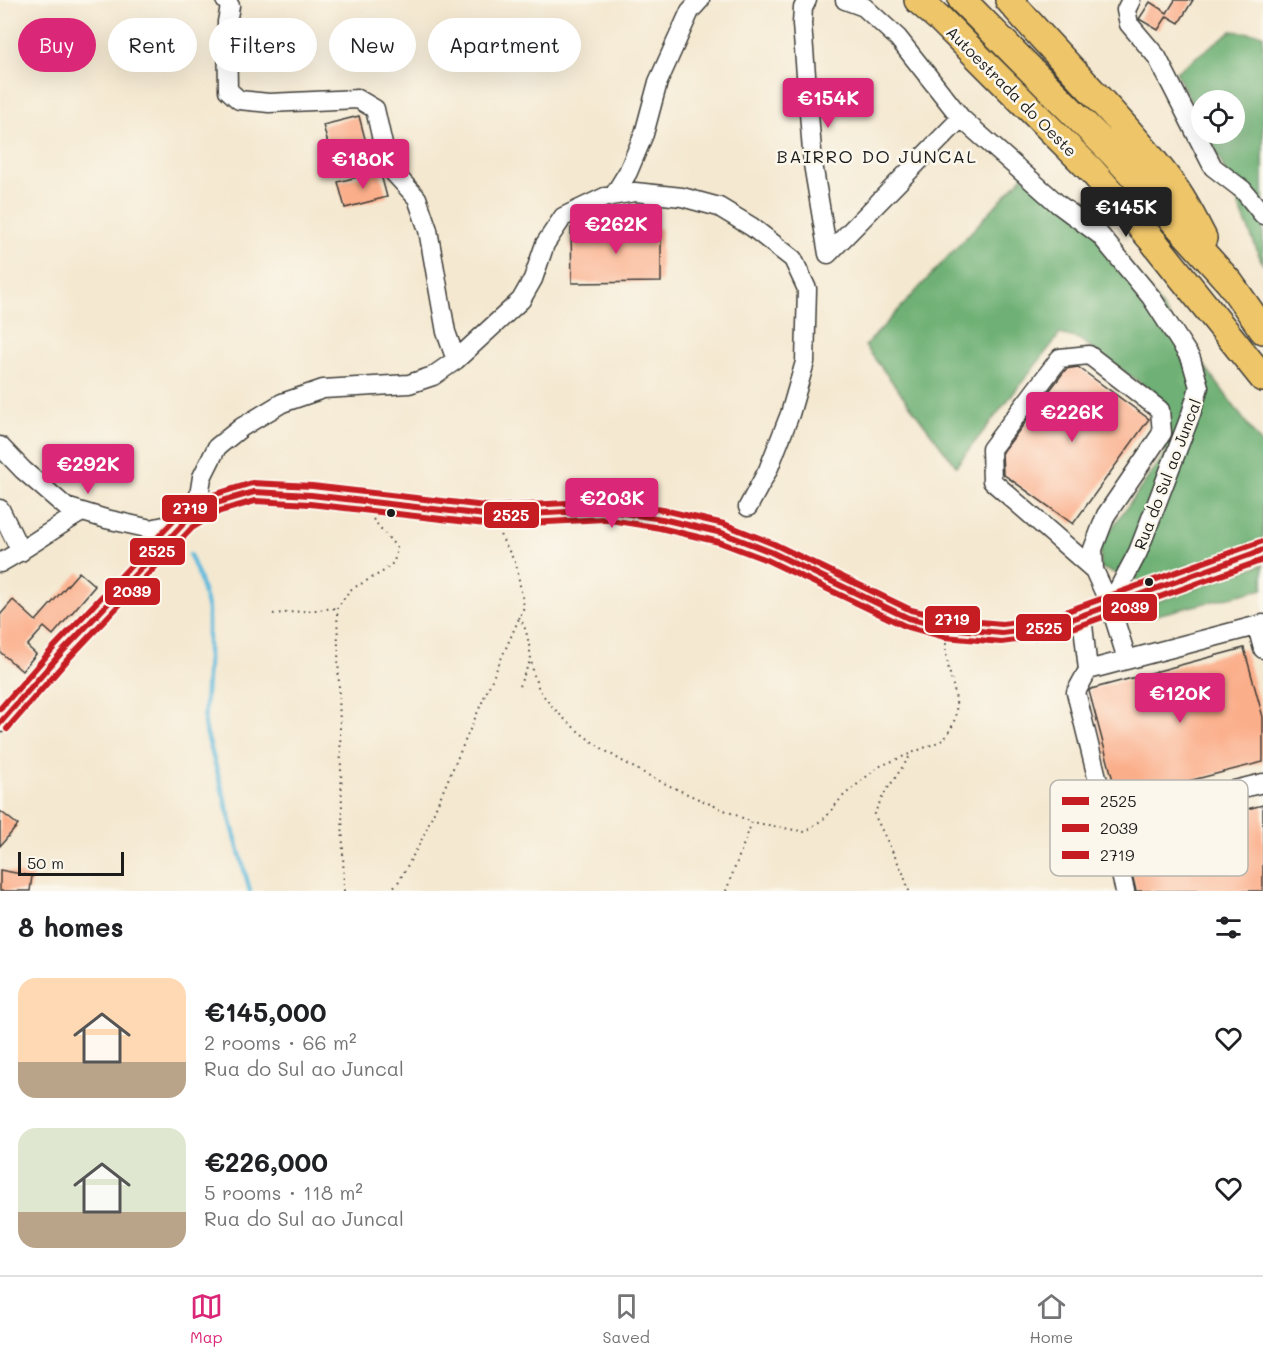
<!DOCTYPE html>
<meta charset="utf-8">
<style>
:root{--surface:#fff;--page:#f6f6f6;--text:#202124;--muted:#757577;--line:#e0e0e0;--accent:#db2777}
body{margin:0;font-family:Mali,sans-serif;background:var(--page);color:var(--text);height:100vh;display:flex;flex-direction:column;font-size:22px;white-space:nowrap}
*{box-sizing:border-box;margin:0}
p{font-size:20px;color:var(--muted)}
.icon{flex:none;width:33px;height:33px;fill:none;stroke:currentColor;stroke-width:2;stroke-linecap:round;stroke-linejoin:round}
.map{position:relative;height:891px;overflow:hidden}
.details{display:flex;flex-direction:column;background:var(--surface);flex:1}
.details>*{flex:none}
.guide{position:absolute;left:18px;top:18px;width:600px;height:54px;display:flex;gap:12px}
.buttons{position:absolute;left:1191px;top:90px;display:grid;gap:12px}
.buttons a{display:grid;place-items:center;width:54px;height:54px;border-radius:50%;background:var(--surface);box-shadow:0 6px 24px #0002;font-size:30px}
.scale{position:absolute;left:18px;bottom:15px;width:106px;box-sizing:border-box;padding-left:6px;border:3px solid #1c1c1c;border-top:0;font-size:16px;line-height:21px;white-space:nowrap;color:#1c1c1c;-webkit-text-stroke:4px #fbf7ec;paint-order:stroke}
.price{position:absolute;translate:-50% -51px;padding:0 14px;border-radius:6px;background:var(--accent);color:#fff;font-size:20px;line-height:39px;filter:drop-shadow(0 2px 3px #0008)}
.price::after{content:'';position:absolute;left:50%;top:36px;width:18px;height:14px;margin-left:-9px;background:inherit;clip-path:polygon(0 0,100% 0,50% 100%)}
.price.active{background:#222;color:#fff}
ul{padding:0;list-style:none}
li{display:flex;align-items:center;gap:18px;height:150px;padding:0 18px}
li span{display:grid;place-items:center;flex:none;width:168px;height:120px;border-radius:18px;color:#555}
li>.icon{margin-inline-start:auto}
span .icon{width:72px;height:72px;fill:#fffc;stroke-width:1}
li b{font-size:26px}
h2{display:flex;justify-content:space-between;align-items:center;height:72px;padding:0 18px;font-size:26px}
.pill{padding:0 21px;border-radius:27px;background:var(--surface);box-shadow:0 6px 24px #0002;font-size:21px;line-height:54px}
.pill.active{background:var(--accent);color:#fff}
.tabs{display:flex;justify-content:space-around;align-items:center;height:84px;border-top:2px solid var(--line);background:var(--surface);font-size:16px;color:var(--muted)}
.tabs a{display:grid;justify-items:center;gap:3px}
.tabs .active{color:var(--accent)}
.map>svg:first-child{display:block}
</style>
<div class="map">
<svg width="1263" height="891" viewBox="0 0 1263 891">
<rect width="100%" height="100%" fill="#fbf7ec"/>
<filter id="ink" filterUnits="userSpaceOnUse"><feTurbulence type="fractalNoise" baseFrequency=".0167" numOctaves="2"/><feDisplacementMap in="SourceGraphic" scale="12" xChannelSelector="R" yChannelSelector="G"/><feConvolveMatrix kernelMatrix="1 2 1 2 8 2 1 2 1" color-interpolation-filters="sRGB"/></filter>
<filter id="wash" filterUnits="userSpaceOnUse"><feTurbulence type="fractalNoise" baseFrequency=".008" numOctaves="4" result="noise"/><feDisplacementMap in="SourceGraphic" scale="24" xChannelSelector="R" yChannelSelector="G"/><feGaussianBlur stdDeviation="1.35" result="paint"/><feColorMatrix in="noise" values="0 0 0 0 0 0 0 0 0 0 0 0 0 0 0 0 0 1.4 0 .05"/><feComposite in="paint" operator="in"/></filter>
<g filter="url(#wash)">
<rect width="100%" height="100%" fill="#f4e8d0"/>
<path fill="#6eb074" stroke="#456648" stroke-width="1.5" d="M 1231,31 L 1263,34 L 1263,265 L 1222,164 L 1207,134 L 1234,134 L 1234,100 L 1202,100 L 1201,123 L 1176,72 Z
M 1023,176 L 1113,240 L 1263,446 L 1263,539 L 1142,582 L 1100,568 L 1101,543 L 1166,453 L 1164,400 L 1079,339 L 1060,334 L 956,466 L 865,346 Z
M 1263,564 L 1263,589 L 1132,621 L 1125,613 Z"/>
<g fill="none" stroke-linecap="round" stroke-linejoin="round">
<path stroke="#5dbadc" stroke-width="4.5" d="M 190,555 L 199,577 L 208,609 L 208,660 L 204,724 L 250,891"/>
</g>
<g id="blocks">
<path fill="#fbae8a" d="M 1175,0 L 1193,0 L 1179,23 L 1167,16 L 1158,30 L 1139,19 L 1150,2 L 1167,13 Z
M 359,116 L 368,150 L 332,159 L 323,125 Z
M 380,171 L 387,197 L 345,208 L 338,182 Z
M 571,228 L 661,228 L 661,282 L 572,283 Z
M 1078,367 L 1149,419 L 1073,524 L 1003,474 L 1002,453 L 1066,369 Z
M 79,572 L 95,586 L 53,635 L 44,627 L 27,646 L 36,654 L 22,671 L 0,652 L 0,615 L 13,600 L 36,621 Z
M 1244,648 L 1263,717 L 1263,762 L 1118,799 L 1089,691 L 1091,689 Z
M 1263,805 L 1263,891 L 1136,891 L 1124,840 Z
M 0,811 L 18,825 L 0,846 Z
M 0,870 L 32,876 L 30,891 L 0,891 Z"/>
</g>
</g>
<g filter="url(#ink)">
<use href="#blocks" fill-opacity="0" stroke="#3c3b37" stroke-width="1.5"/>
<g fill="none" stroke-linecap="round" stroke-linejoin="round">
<g stroke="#3c3b37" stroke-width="21">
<path id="minor" d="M 225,0 L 230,6 L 227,22 L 228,90 L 239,100 L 269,103 L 358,99 L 375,109 L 386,158 L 395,174 L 417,198 L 428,230 L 446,332 L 456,360
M 807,0 L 803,8 L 802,24 L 813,164 L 828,254
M 845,0 L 864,7 L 898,38 L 961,118
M 1131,0 L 1126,10 L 1129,24 L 1157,57 L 1213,167 L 1243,190 L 1263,215
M 614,195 L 628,172 L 644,134 L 658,82 L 690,11 L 700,0
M 828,254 L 961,118 L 1058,204 L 1100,235 L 1151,297 L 1191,359 L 1199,387 L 1191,414 L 1138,552 L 1110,605
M 0,446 L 23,470 L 66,507 L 106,519 L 151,529 L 186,521
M 0,509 L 21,552
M 196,515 L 202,477 L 217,447 L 242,427 L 282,403 L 323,389 L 409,384 L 433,376 L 456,360 L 521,300 L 533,279 L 545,244 L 563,217 L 605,197 L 635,192 L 682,197 L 719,207 L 752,227 L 793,259 L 807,289 L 805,362 L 790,414 L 768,470 L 748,507
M 0,563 C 28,548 54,528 82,512
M 1094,570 L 992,481 L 991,449 L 1060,358 L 1089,355 L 1160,410 L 1162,433 L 1106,515 L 1093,549 L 1094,570 L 1110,605 L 1127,659
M 1082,616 L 1088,670
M 1257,626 L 1263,649
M 0,723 L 62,652 L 186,521 L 216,503 L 254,492 L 311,495 L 494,516 L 604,510 L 662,519 L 722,533 L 771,552 L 908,618 L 947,628 L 1002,633 L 1050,627 L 1263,550
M 1108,821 L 1263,783
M 1125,891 L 1076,692 L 1088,670 L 1263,624"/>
</g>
<g stroke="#3c3b37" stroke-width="30">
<path id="highway" d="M 918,0 L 941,20 L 1092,171 L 1153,241 L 1263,378
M 962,0 L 1112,152 L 1230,283 L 1263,330
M 1009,0 C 1063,63 1124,120 1173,186 C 1185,202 1194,221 1203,238"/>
</g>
<path stroke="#3c3b37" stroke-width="2" stroke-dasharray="1.5 4.5" stroke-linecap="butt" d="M 273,614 L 337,608
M 519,617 C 535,640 526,672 543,695 C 588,756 683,792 752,822
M 519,686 L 531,659
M 344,891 L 337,608 L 350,590 L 384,571 L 394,562 L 397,548 L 372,518
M 390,891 L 399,881 L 421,841 L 524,607 L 516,564 L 499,533
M 726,891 L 752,822 L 805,832 L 826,817 L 842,797 L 878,767 L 943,740 C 972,706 944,680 946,643
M 909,891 L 903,873 L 874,814 L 884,794 L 910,756"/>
<use href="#minor" stroke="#fff" stroke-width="18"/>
<use href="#highway" stroke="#eec569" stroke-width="27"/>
<g stroke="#fbf7ec" stroke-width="10">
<path id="bus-1" d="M 0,723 L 62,652 L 186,521 L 216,503 L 254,492 L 311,495 L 494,516 L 604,510 L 662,519 L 722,533 L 771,552 L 908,618 L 947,628 L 1002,633 L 1050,627 L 1263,550"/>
</g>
<g stroke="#fbf7ec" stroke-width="10">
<path id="bus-2" d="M 7,729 L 69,658 L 192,528 L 220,511 L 255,501 L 310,504 L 494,525 L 604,519 L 660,528 L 719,542 L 767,560 L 905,626 L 945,637 L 1001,642 L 1053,635 L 1263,560"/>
</g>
<g stroke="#fbf7ec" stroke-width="10">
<path id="bus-3" d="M 0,709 L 55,646 L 180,514 L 213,495 L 252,483 L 312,486 L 494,507 L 604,501 L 663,510 L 724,524 L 774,544 L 911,610 L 949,619 L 1002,624 L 1048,618 L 1260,542"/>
</g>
<use href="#bus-1" stroke="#c61d23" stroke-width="6"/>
<use href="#bus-2" stroke="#c61d23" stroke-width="6"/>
<use href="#bus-3" stroke="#c61d23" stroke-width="6"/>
</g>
</g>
<g fill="#1c1c1c" stroke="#fbf7ec" stroke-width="2">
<circle cx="391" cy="513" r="5"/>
<circle cx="1149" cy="582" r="5"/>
</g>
<g text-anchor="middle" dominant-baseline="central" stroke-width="5" stroke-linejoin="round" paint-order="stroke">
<g font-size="16" fill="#1c1c1c" stroke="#fbf7ec">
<text transform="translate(1012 91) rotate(45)">Autoestrada do Oeste</text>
<text transform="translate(1167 474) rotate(-69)">Rua do Sul ao Juncal</text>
</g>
<g font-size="18" letter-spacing="1.5" fill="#1c1c1c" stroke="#fbf7ec">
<text x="877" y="156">BAIRRO DO JUNCAL</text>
</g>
</g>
<rect x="1050" y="780" width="198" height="96" rx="9" fill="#fbf7ec" stroke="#b8b5ae" stroke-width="1.5"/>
<rect x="1062" y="797" width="27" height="8" fill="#c61d23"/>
<rect x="1062" y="824" width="27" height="8" fill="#c61d23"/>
<rect x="1062" y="851" width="27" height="8" fill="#c61d23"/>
<g font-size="16" fill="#1c1c1c">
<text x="1100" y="807">2525</text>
<text x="1100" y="834">2039</text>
<text x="1100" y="861">2719</text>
</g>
<g stroke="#fbf7ec" stroke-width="2">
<rect x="161" y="494" width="57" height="29" rx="6" fill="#c61d23"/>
<rect x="483" y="501" width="57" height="28" rx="6" fill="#c61d23"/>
<rect x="129" y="537" width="57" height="29" rx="6" fill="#c61d23"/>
<rect x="104" y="577" width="57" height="29" rx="6" fill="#c61d23"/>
<rect x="1102" y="593" width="56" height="29" rx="6" fill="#c61d23"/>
<rect x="924" y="605" width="57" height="29" rx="6" fill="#c61d23"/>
<rect x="1015" y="613" width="57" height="29" rx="6" fill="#c61d23"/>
</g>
<g font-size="16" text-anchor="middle" font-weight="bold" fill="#fff">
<text x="190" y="514">2719</text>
<text x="511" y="521">2525</text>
<text x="157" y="557">2525</text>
<text x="132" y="597">2039</text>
<text x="1130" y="613">2039</text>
<text x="952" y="625">2719</text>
<text x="1044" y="634">2525</text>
</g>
</svg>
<div class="buttons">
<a><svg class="icon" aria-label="locate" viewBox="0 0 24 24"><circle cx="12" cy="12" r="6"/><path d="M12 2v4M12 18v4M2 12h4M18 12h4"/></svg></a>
</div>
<div class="scale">50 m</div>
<b class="price" style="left:828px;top:129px">€154K</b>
<b class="price" style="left:363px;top:190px">€180K</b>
<b class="price active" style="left:1126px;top:238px">€145K</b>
<b class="price" style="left:616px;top:255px">€262K</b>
<b class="price" style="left:1072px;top:443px">€226K</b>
<b class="price" style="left:88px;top:495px">€292K</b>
<b class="price" style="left:612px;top:529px">€203K</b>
<b class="price" style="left:1180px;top:724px">€120K</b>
<div class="guide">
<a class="pill active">Buy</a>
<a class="pill">Rent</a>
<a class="pill">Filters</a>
<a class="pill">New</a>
<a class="pill">Apartment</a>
</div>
</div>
<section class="details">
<h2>8 homes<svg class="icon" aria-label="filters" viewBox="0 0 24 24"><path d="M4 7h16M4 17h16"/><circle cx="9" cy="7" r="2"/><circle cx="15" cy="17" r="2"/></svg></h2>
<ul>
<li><span style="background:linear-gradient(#ffd9b3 70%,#b9a48a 0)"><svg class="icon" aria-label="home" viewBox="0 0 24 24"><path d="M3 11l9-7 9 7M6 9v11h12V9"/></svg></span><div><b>€145,000</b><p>2 rooms · 66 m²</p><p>Rua do Sul ao Juncal</p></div><svg class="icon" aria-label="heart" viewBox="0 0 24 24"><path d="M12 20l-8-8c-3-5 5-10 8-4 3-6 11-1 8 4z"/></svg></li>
<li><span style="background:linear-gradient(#dfe7d0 70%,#b9a48a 0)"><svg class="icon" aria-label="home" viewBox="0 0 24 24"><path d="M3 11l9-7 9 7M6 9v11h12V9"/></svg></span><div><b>€226,000</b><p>5 rooms · 118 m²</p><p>Rua do Sul ao Juncal</p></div><svg class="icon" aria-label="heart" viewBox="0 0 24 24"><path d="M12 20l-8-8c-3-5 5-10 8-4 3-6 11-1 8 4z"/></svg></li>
</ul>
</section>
<nav class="tabs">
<a class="active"><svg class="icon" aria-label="map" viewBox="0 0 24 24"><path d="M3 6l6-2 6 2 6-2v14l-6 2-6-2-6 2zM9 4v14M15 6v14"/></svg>Map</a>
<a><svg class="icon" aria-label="saved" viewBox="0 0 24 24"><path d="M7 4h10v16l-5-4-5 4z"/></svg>Saved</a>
<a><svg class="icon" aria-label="home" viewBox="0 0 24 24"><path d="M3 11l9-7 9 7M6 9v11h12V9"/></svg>Home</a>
</nav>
